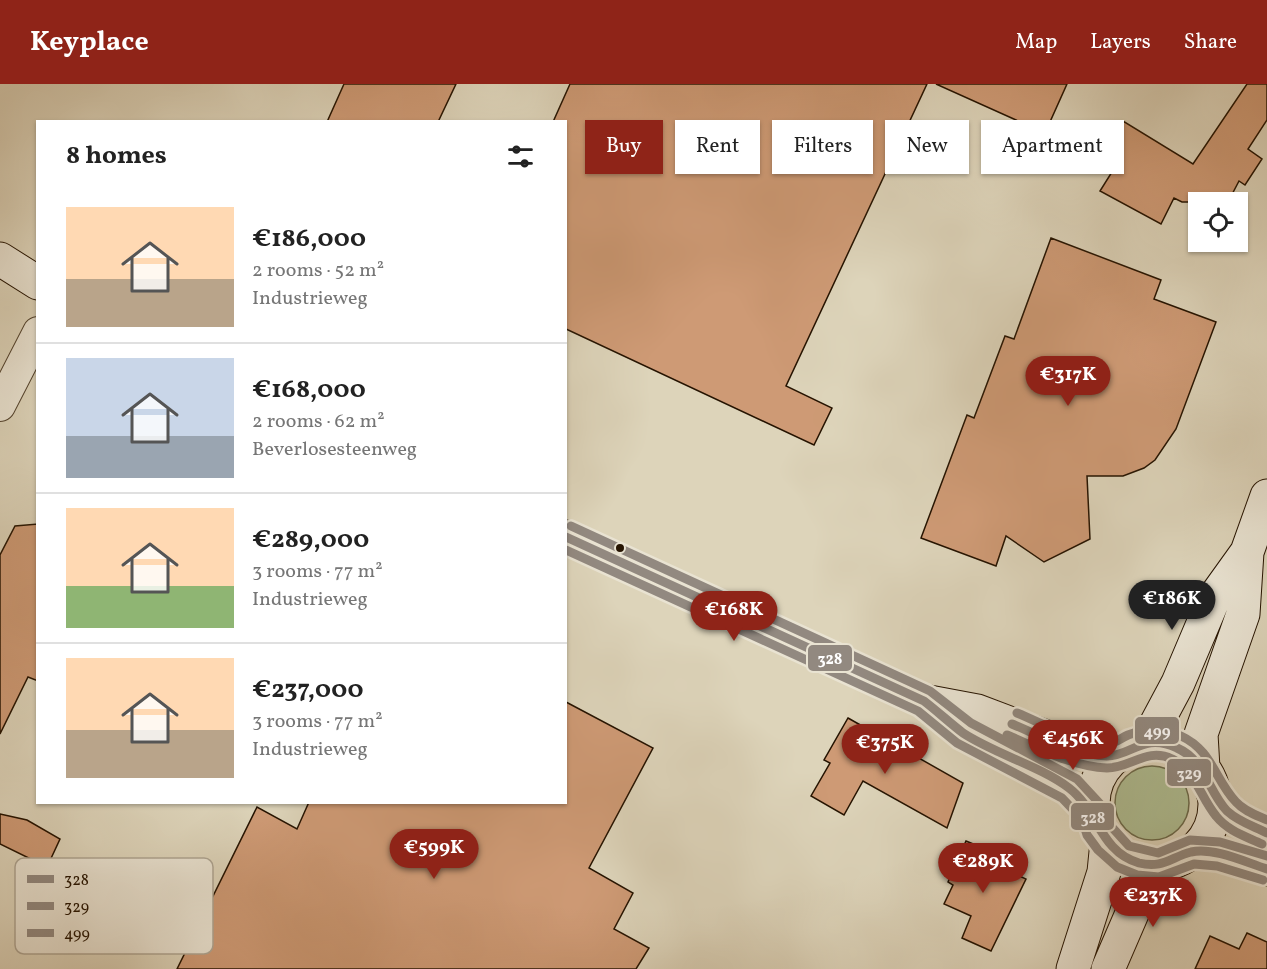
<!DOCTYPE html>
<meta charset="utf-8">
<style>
:root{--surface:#fff;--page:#f6f6f6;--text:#222;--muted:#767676;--line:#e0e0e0;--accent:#8f2418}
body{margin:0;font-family:Vollkorn,serif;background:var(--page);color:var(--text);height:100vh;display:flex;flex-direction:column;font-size:22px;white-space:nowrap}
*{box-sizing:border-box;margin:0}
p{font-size:20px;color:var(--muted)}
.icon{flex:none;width:33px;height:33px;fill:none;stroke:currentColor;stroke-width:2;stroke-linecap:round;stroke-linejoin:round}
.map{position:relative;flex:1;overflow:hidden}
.panel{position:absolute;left:36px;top:36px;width:531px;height:684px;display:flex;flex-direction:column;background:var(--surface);border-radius:0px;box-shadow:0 2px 4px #0004}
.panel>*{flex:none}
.guide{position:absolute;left:585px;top:36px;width:570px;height:54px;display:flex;gap:12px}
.tools{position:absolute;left:1188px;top:108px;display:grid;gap:12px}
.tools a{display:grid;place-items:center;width:60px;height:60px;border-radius:0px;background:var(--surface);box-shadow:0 2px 4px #0004;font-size:30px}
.price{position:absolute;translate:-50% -51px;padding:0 14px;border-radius:21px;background:var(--accent);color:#fff;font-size:20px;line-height:39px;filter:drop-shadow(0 2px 3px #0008)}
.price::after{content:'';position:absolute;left:50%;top:36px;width:18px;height:14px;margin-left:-9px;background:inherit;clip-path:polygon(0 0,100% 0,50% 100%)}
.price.active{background:#222;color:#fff}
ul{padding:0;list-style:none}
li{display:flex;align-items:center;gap:18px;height:150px;padding:0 30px}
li+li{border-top:2px solid var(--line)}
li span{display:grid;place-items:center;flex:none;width:168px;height:120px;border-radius:0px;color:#555}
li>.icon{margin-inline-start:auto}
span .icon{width:72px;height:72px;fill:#fffc;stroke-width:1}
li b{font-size:26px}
h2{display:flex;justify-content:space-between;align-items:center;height:72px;padding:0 30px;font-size:26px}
.tag{padding:0 21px;border-radius:0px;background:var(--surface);box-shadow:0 2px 4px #0004;font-size:21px;line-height:54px}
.tag.active{background:var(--accent);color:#fff}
header{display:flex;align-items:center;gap:36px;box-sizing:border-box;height:84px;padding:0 30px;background:var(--accent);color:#fff}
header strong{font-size:28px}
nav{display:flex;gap:33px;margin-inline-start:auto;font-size:21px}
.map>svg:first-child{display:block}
</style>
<header>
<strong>Keyplace</strong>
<nav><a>Map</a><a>Layers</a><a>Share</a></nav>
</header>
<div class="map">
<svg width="1267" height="885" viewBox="0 0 1267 885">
<rect width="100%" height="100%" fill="#ddd4ba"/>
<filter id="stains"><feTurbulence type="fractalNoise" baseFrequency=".00333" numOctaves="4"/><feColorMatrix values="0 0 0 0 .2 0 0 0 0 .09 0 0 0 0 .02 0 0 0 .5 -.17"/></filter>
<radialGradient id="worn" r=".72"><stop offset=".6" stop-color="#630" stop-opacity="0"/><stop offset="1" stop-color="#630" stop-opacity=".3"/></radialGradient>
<path fill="#aebd92" stroke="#6a6849" stroke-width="1.5" d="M1115 719a37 37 0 1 1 74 0a37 37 0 1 1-74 0Z"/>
<path fill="#ce9a75" stroke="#251300" stroke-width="1.5" d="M 344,0 L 456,0 L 438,38 L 327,38 Z
M 570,0 L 927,0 L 786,302 L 832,324 L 814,361 L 566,245 L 566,38 L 553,38 Z
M 936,0 L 1067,0 L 1045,49 Z
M 1247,0 L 1267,0 L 1267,36 L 1248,65 L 1262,75 L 1245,101 L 1239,97 L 1228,118 L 1182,118 L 1174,114 L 1161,140 L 1100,107 L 1117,80 L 1102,71 L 1123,37 L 1193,80 Z
M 1051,154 L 1161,196 L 1154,215 L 1216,238 L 1176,345 L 1155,376 L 1144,384 L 1123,392 L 1087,392 L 1090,455 L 1044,478 L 1006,452 L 996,482 L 921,454 L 967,331 L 974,334 L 1005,252 L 1014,255 Z
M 38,440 L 38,597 L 28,593 L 0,650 L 0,471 L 15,442 Z
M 566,618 L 653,664 L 589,784 L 633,809 L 614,845 L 649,864 L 636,885 L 177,885 L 257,723 L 297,745 L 309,718 L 566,718 Z
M 848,634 L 963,699 L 947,744 L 863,697 L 844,731 L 811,712 L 830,679 L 824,676 Z
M 0,730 L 27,736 L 60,755 L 47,783 L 0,760 Z
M 966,757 L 995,769 L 991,779 L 1026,795 L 991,867 L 962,854 L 971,832 L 944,820 L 953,801 L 948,798 Z
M 1247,849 L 1267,858 L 1267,885 L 1195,885 L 1210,852 L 1239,865 Z"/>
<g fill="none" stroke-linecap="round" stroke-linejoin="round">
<g stroke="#53432e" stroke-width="32">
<path id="street" d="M 0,322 L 38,248"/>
</g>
<g stroke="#251300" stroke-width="35">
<path id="secondary" d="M 0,175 L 38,199
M 566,453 L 924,617 L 964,649 L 1069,704 L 1093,729
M 929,618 L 977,627 L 1086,668 L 1116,671
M 1146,659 L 1178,599 L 1214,514 L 1247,468 L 1267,412
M1093 720a61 61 0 1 1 122 0a61 61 0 1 1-122 0Z
M 1203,684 L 1201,650 L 1243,530 L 1247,468
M 1213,709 L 1234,733 L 1267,749
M 1192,768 L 1219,770 L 1267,785
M 1073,885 L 1104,788 L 1107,758
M 1108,885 L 1143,804 L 1159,781"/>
</g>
<use href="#street" stroke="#e9e3d2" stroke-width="30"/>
<use href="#secondary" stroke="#e9e3d2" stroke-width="33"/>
<g stroke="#e9e3d2" stroke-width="14">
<path id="bus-1" d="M 566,453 L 924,617 C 937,627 950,639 963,649 C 995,670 1040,682 1069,704 C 1098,726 1100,768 1139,779 C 1163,785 1171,773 1191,768 C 1214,763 1245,778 1267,785
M 1012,640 C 1041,652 1075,671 1107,672 C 1132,672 1143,648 1177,664 C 1205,676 1208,707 1227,727 C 1239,738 1253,742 1267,749"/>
</g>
<g stroke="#e9e3d2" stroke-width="14">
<path id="bus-2" d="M 566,466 L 918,627 L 957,659 L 1062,714 L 1082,735 L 1087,751 L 1098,766 L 1117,783 L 1137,791 L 1159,793 L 1194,780 L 1217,782 L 1263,796
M 1007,651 C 1038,664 1073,683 1107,684 C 1131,684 1147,663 1172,675 C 1195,685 1200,713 1216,732 C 1228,747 1245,752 1262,760"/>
</g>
<g stroke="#e9e3d2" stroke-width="14">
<path id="bus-3" d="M 571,442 L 930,607 L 971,639 L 1077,695 L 1102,722 L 1109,740 L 1129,762 L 1158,769 L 1190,756 L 1220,758 L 1267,772
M 1017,629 C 1044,640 1076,659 1107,660 C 1115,660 1121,654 1128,651 C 1145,645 1165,645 1181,652 C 1212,666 1215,696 1236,718 C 1244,727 1256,731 1267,736"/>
</g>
<use href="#bus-1" stroke="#928980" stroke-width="9"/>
<use href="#bus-2" stroke="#928980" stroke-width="9"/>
<use href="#bus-3" stroke="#928980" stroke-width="9"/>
</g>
<circle fill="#251300" stroke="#e9e3d2" stroke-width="2" cx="620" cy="464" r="5"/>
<rect x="15" y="774" width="198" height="96" rx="9" fill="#e9e3d2" stroke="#aea593" stroke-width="1.5"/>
<rect x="27" y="791" width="27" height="8" fill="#928980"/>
<rect x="27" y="818" width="27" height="8" fill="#928980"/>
<rect x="27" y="845" width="27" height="8" fill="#928980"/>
<g font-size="16" fill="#251300">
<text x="64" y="801">328</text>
<text x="64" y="828">329</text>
<text x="64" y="855">499</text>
</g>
<g stroke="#e9e3d2" stroke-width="2">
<rect x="807" y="560" width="46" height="28" rx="6" fill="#928980"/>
<rect x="1134" y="632" width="46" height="29" rx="6" fill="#928980"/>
<rect x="1166" y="674" width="46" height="29" rx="6" fill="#928980"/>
<rect x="1070" y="718" width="45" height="29" rx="6" fill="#928980"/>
</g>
<g font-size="16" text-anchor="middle" font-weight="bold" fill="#fff">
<text x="830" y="580">328</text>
<text x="1157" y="653">499</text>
<text x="1189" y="695">329</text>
<text x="1093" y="739">328</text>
</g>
<rect width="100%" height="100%" filter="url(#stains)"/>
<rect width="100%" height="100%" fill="url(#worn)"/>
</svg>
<div class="tools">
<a><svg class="icon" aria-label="locate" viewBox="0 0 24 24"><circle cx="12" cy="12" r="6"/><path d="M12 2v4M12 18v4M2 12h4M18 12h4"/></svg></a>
</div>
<b class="price" style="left:1068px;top:323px">€317K</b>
<b class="price active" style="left:1172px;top:547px">€186K</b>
<b class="price" style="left:734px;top:558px">€168K</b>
<b class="price" style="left:1073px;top:687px">€456K</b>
<b class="price" style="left:885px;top:691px">€375K</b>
<b class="price" style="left:434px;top:796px">€599K</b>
<b class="price" style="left:983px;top:810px">€289K</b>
<b class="price" style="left:1153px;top:844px">€237K</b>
<div class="guide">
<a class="tag active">Buy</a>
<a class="tag">Rent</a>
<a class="tag">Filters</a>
<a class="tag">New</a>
<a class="tag">Apartment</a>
</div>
<section class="panel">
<h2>8 homes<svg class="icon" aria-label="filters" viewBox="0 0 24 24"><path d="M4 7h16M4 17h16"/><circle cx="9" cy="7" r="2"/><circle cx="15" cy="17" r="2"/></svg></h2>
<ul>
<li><span style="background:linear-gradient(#ffd9b3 60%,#b9a48a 0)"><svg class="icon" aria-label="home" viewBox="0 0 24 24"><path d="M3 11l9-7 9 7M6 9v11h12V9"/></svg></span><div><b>€186,000</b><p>2 rooms · 52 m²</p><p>Industrieweg</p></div></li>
<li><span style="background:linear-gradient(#c9d6e8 65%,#9aa5b1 0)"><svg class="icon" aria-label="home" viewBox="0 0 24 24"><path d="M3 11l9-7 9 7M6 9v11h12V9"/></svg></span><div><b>€168,000</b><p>2 rooms · 62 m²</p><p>Beverlosesteenweg</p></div></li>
<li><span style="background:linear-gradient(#ffd9b3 65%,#8fb573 0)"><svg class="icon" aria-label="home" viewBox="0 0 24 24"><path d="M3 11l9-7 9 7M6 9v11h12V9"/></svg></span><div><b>€289,000</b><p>3 rooms · 77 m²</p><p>Industrieweg</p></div></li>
<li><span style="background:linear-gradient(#ffd9b3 60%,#b9a48a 0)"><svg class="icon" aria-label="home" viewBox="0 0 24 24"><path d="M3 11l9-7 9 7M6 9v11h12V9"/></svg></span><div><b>€237,000</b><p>3 rooms · 77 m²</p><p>Industrieweg</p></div></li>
</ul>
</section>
</div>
